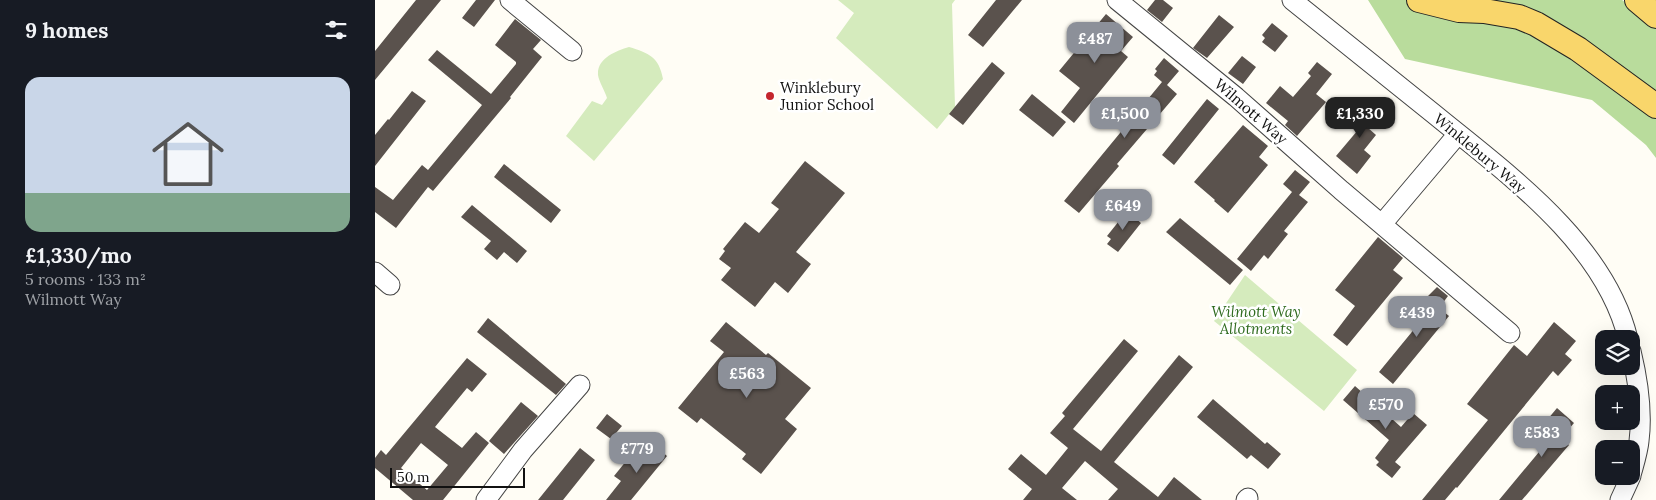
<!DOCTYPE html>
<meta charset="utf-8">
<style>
:root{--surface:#171b24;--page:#20242c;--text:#f1f3f6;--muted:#9ea1a6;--line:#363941;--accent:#8c9099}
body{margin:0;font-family:Lora,serif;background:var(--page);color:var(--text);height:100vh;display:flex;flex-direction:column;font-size:19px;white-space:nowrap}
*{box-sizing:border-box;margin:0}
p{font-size:16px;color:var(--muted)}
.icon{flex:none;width:28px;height:28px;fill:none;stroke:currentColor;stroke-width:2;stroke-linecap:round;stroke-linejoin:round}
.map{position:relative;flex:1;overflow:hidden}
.drawer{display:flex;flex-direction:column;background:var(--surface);width:375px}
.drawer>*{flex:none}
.controls{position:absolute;left:1220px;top:330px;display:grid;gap:10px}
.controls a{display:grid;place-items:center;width:45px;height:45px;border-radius:10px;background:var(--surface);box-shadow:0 5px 20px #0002;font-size:25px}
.scale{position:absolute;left:15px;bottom:12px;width:135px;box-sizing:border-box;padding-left:5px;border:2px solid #111;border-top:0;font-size:14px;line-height:18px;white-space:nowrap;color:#111;-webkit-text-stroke:4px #fff;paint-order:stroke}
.price{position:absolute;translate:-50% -42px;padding:0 11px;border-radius:10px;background:var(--accent);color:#fff;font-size:16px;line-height:32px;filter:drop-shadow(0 1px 2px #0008)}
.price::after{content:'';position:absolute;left:50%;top:30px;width:15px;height:11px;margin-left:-8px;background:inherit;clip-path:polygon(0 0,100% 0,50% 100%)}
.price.active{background:#222;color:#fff}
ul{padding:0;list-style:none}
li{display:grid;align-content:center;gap:10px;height:265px;padding:0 25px}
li+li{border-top:1px solid var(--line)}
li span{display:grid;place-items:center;height:155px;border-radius:15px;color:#555}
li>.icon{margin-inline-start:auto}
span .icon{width:90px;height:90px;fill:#fffc;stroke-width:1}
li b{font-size:21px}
h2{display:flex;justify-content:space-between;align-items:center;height:60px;padding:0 25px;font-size:21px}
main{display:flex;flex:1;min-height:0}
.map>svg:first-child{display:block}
</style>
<main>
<section class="drawer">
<h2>9 homes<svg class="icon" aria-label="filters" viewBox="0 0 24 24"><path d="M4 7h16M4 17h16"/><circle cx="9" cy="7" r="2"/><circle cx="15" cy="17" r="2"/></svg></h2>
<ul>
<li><span style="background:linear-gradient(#c9d6e8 75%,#7fa58c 0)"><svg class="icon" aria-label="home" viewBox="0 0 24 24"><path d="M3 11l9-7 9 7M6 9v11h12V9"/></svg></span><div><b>£1,330/mo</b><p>5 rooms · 133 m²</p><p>Wilmott Way</p></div></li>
</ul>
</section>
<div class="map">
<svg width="1281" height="500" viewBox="0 0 1281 500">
<rect width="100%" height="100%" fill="#fffdf5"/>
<path fill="#d5ebbd" d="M 463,0 L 580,0 L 577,4 L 580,107 L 562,129 L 461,38 L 479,13 Z
M 254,47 C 274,53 284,57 288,79 L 219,161 L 191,136 L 217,101 L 227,105 L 232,98 C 230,91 224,82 223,75 C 222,58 241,51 254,47 Z
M 870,275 L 982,370 L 949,411 L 839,321 Z"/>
<path fill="#b9dc9c" d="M 993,0 L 1247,0 L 1281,25 L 1281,158 L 1271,145 L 1217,100 L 1030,59 Z"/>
<path fill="#5a524d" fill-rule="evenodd" d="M 41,0 L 66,0 L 0,80 L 0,51 Z
M 101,0 L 120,0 L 99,27 L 87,18 Z
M 621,0 L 647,0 L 608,47 L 593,35 Z
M 780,0 L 788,0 L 798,8 L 787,22 L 772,10 Z
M 731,14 L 758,37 L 746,51 L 753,57 L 699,123 L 686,112 L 705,88 L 684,71 Z
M 844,15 L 859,27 L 832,58 L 818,48 Z
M 140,19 L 166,40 L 158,49 L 167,57 L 135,97 L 136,98 L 58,191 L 53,187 L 21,228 L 0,212 L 0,187 L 18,200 L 47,165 L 53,170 L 107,105 L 53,60 L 62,50 L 116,94 L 141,64 L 141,62 L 120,45 Z
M 897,23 L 913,36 L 900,52 L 887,42 L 890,38 L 887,35 Z
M 867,56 L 881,67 L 868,84 L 853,73 Z
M 789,58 L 804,71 L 792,85 L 802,94 L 742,164 L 744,166 L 704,213 L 689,201 L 787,82 L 779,75 L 782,71 L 780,69 Z
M 617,62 L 630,73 L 588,125 L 574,114 Z
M 942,62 L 957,74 L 941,94 L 951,102 L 922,136 L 910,125 L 913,121 L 891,103 L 905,86 L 918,97 L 936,76 L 933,73 Z
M 37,91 L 51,101 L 0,166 L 0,135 L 13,119 L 14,120 Z
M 657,94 L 691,122 L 678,137 L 644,110 Z
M 832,99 L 844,109 L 799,165 L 787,155 Z
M 988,99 L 1004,112 L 992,127 L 1001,135 L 989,150 L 996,156 L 982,174 L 961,156 L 988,124 L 980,117 L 983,113 L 980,110 Z
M 868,125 L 893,146 L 884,157 L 893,165 L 853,213 L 839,201 L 840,200 L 819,182 Z
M 430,161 L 470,193 L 421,252 L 436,264 L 413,293 L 400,282 L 380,307 L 346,280 L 356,268 L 344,259 L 350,251 L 348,249 L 370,222 L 384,233 L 404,209 L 396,203 Z
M 129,164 L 186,210 L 176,223 L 119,177 Z
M 920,170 L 935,182 L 924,195 L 933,202 L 909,231 L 913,234 L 893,259 L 889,255 L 876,271 L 862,259 L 917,192 L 908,184 Z
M 97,205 L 152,251 L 142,263 L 129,252 L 122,260 L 109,249 L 116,241 L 86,217 Z
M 752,211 L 766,223 L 743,252 L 732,244 L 736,239 L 732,236 Z
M 805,218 L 868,270 L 855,285 L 791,232 Z
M 1003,237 L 1028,258 L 1018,270 L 1028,278 L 972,346 L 958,335 L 980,306 L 960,290 Z
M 1062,287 L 1073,296 L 1064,308 L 1074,316 L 1018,384 L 1004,372 L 1059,305 L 1051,298 Z
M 113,318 L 191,384 L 181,395 L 102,332 Z
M 351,322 L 391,355 L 393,353 L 436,388 L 410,419 L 422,429 L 386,474 L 367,459 L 371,454 L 326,418 L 322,423 L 303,408 L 349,352 L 335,341 Z
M 1179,322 L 1201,341 L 1190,354 L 1197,360 L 1183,376 L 1178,371 L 1082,488 L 1081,487 L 1070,500 L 1047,500 L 1113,420 L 1092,404 L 1139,345 L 1152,356 Z
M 749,339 L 763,351 L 698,429 L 726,451 L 804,355 L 818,367 L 739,462 L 783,497 L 799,477 L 827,500 L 733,500 L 743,489 L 710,461 L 687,488 L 702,500 L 648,500 L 657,489 L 633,469 L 646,454 L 671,475 L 693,448 L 675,433 L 690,416 L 687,413 Z
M 92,358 L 112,374 L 97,392 L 92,388 L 60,427 L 87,448 L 101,432 L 114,443 L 68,500 L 38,500 L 0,468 L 0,458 L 6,450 L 11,455 ZM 46,443 L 73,465 L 52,490 L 26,468 Z
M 980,386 L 1026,427 L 1038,413 L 1052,425 L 1020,462 L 1026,467 L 1017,478 L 1001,465 L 1004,462 L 1000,458 L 1014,440 L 968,400 Z
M 838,399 L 890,444 L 892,442 L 906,454 L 893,469 L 876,455 L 872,459 L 822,417 Z
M 146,402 L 163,416 L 129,454 L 114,441 Z
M 1182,408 L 1199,423 L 1186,438 L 1194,445 L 1147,500 L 1124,500 L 1179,434 L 1170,427 L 1174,423 L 1172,420 Z
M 232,414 L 247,426 L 236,439 L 221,428 Z
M 278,444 L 292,456 L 256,500 L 231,500 L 246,481 L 239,476 L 252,460 L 259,465 Z
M 205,448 L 220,460 L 188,500 L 163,500 Z"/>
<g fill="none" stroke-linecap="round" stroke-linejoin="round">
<g stroke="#444" stroke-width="21">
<path id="minor" d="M 135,0 L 197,51
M 742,0 L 861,97 L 966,190 L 1135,333
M 917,0 C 964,38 1012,76 1059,114 C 1131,173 1230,243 1253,339
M 1007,224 L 1083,134
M 0,272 L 15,285
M 1256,351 C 1263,380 1268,410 1264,441 C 1263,452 1259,464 1256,475
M 111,500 L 148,450 L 205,385
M 871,500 L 873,498
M 1245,500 L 1256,476"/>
</g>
<g stroke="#222" stroke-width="26">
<path id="major" d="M 1044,0 L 1084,10 L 1109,11 L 1144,17 L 1161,24 L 1203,49 L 1281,106
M 1262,0 L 1281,16"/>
</g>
<use href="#minor" stroke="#fff" stroke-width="19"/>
<use href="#major" stroke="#f9d66b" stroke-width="24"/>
</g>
<circle fill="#c4262e" stroke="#fff" stroke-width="2" cx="395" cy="96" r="5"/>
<g text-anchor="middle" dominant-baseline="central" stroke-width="5" stroke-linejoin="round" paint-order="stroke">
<g font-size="15" fill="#111" stroke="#fff" text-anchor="start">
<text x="405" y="87">Winklebury<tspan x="405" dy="17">Junior School</tspan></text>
</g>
<g font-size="15" fill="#111" stroke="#fff">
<text transform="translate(876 111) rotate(41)">Wilmott Way</text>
<text transform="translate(1105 153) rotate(40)">Winklebury Way</text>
</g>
<g font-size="15" font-style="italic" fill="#2f6b1f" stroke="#fff">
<text x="881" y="311">Wilmott Way<tspan x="881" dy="17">Allotments</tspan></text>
</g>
</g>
</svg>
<div class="controls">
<a><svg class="icon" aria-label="layers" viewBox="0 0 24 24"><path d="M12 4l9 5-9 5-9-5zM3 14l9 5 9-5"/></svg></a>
<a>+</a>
<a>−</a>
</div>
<div class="scale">50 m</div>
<b class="price" style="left:720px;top:64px">£487</b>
<b class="price" style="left:750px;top:139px">£1,500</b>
<b class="price active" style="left:985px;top:139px">£1,330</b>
<b class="price" style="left:748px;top:231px">£649</b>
<b class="price" style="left:1042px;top:338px">£439</b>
<b class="price" style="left:372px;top:399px">£563</b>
<b class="price" style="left:1011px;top:430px">£570</b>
<b class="price" style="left:1167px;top:458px">£583</b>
<b class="price" style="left:262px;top:474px">£779</b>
</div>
</main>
